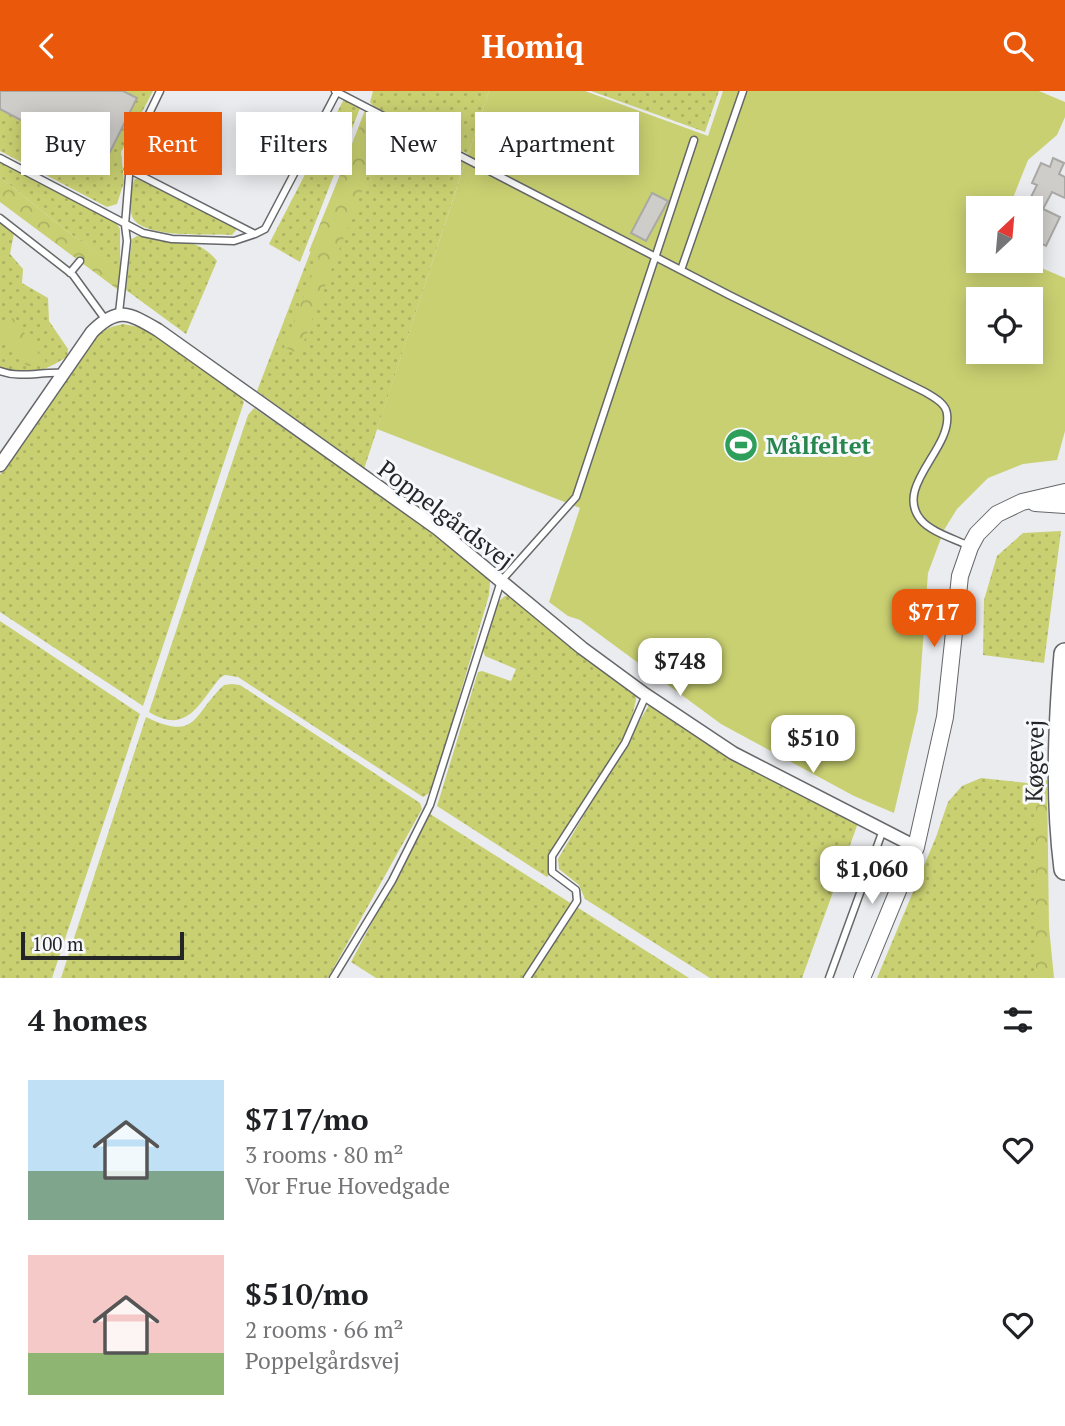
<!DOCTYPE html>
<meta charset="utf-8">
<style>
:root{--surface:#fff;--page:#f6f6f6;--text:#202124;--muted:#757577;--accent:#ea580c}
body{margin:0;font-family:"PT Serif",serif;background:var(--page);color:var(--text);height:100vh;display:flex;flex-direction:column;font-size:26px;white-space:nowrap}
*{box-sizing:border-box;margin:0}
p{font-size:23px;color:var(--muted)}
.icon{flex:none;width:38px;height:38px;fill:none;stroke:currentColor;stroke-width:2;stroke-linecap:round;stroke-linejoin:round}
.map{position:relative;height:887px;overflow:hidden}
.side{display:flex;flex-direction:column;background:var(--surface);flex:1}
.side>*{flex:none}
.top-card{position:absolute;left:21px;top:21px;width:700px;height:63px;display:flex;gap:14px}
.needle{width:46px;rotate:26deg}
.buttons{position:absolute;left:966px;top:105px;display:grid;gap:14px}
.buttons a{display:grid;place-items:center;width:77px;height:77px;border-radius:0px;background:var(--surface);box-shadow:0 4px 18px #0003;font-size:35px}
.scale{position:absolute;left:21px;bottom:18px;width:163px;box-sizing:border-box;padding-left:7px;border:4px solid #242526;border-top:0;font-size:19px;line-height:24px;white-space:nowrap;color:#242526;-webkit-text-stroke:5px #f7f9fc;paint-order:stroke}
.price{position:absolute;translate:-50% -60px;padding:0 16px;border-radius:14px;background:#fff;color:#222;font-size:23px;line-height:46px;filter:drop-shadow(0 2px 4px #0008)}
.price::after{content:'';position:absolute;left:50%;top:42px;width:21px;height:16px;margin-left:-10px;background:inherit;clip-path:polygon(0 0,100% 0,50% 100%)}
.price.current{background:var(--accent);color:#fff}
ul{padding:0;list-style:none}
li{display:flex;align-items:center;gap:21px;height:175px;padding:0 28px}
li span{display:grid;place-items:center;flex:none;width:196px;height:140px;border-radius:0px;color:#555}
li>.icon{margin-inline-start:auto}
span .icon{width:84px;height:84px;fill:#fffc;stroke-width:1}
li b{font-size:30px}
h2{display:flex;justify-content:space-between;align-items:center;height:84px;padding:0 28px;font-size:30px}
.pill{padding:0 24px;border-radius:0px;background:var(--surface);box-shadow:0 4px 18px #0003;font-size:24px;line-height:63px}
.pill.current{background:var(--accent);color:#fff}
header{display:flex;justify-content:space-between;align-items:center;height:91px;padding:0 28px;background:var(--accent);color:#fff;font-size:32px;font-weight:700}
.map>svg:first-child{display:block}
</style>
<header><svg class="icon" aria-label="back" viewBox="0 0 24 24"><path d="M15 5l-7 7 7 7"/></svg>Homiq<svg class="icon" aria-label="search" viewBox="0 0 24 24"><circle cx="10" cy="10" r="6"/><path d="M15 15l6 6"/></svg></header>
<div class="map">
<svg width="1065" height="887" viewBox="0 0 1065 887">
<defs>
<pattern id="grass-dots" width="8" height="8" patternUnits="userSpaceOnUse" patternTransform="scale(1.75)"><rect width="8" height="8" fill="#c9d071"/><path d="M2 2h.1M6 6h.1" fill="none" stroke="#acb262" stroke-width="1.8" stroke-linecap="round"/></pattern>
<pattern id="forest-crowns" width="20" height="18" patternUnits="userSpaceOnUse" patternTransform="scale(1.75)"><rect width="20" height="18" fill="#c9d071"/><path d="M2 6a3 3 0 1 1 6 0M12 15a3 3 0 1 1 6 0" fill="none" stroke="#acb262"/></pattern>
</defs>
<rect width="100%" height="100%" fill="#eaecef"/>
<path fill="url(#grass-dots)" d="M 0,0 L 153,0 L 121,61 L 124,91 L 117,113 L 107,116 L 0,60 Z
M 373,0 L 489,0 L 468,63 L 375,17 L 370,11 Z
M 591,0 L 719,0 L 705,41 Z
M 344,8 L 360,17 L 300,171 L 269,153 Z
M 365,19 L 465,72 L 364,378 L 257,300 Z
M 0,70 L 117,133 L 120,138 L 120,178 L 68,141 L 0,86 Z
M 135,88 L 138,88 L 237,138 L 232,144 C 209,143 151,147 135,130 C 130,124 130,116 130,109 C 130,101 131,96 135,88 Z
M 0,131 L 14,142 L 10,163 L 23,178 L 22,192 L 48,207 L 49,230 L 68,258 L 67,266 C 40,282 30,286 0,276 Z
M 137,145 C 166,150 197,144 217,170 L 186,243 L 126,199 L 132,148 Z
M 123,233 L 149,238 L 239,303 L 244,311 L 143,615 L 0,521 L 0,384 L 91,251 C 101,240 108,236 123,233 Z
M 254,317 L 455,456 L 487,484 L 490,491 L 489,504 L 432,700 L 423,706 L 238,586 L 225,584 L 221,586 C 199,611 188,645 149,621 L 248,324 Z
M 1061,440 L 1044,572 L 983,564 L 984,509 L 997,465 L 1023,442 Z
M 505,505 L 513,505 L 637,604 L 631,631 L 622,651 L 550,763 L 550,783 L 547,786 L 437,715 L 478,581 L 482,580 L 511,590 L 516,578 L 485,565 L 483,559 L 498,511 Z
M 0,530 L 140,623 L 52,887 L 0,887 Z
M 232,593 L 240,594 L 420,712 L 422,718 L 328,887 L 61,887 L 146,626 C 198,651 192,624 224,594 Z
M 649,614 L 730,667 L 858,732 L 802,887 L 710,887 L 585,808 L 579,794 L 559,778 L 558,768 Z
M 981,687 L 1036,693 L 1038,887 L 877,887 L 936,746 L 948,711 L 962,695 Z
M 430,723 L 689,887 L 376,887 L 351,871 Z"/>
<path fill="url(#forest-crowns)" d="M 366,20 L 388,32 L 299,263 L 284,256 L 319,166 L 309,160 Z
M 0,86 L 68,141 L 124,180 L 117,198 L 0,111 Z
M 13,227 L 46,270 L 27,276 L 0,241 L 0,234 Z
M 1047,689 L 1049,836 L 1054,887 L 1036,887 L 1036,693 Z"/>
<path fill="#c9d071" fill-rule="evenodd" d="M 489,0 L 585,0 L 708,45 L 723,0 L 1039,0 L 1065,11 L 1065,26 L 1057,44 L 1028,69 L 1009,117 L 978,117 L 978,170 L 1025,170 L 1065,187 L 1065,340 L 1057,369 L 1023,373 L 988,387 L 957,418 L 944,439 L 928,482 L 918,619 L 894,722 L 854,705 L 721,633 L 580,529 L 568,525 L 549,511 L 580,417 L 377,338 ZM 978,208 L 1031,208 L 1031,261 L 978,261 Z"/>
<path fill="#cfcdca" stroke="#aaa8a5" stroke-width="2" d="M 0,0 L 123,0 L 137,7 L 104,73 L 0,18 Z
M 1053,67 L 1064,72 L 1059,83 L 1065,86 L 1065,107 L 1052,101 L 1043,118 L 1060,126 L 1046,155 L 1031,147 L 1031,113 L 1028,112 L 1037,94 L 1032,92 L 1041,72 L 1050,76 Z
M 652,102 L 668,110 L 646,150 L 631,142 Z"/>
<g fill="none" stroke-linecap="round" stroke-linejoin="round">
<g stroke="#656769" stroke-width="9">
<path id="service" d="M 335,0 L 729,204 L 925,301 C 933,306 946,312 947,323 C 952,358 893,396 921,429 C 931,441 955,448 969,455
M 0,67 L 143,142 L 172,148 L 234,150 L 255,143
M 128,78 L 255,143 L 265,138 L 337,1
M 0,127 L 73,184 L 105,228
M 681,179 L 743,0
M 70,182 L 80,170
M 119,222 L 127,150 L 125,134 L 131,60 L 160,0
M 0,280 C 21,288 42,280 64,282
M 333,887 L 392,790 L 430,714 L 501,490 L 576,406 L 694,49
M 527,887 L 577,810 L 576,799 L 552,781 L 552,765 L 625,652 L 646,604
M 829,887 L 883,739"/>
</g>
<g stroke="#656769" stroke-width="15">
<path id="minor" d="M 0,374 L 92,241 C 118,215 129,222 158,239 L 438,438 L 582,557 L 646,604 L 733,662 L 916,756"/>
</g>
<g stroke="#656769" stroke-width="18">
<path id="tertiary" d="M 1035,412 L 1065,414
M 862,887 L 916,756 L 945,626 L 960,485 L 970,456 L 977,443 L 997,423 L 1022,411 L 1065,401"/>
</g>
<g stroke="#656769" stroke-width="24">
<path id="primary" d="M 1065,563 C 1059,635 1056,707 1065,778"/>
</g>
<use href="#service" stroke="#fff" stroke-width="6"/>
<use href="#minor" stroke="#fff" stroke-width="12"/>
<use href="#tertiary" stroke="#fff" stroke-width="16"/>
<use href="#primary" stroke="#fff" stroke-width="21"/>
</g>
<defs>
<g id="stadium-disc" transform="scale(1.75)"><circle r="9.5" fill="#2e9e5b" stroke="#f7f9fc"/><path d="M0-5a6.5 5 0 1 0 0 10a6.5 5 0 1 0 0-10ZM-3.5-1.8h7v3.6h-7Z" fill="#fff"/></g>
</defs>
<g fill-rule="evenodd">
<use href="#stadium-disc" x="741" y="354"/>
</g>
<g text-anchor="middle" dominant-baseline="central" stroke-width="6" stroke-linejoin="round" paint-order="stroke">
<g font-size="24" font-weight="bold" fill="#27864d" stroke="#f7f9fc" text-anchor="start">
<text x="766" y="354">Målfeltet</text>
</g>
<g font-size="24" fill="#242526" stroke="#f7f9fc">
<text transform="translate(446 423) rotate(37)">Poppelgårdsvej</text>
<text transform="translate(1034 670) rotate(-89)">Køgevej</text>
</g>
</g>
</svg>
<div class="buttons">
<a><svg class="needle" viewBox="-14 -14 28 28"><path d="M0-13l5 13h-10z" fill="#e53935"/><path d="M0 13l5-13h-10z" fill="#757577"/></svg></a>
<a><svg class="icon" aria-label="locate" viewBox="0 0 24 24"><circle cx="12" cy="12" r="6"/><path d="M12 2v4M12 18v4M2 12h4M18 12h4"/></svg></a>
</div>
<div class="scale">100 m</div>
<b class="price current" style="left:934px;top:558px">$717</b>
<b class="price" style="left:680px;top:607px">$748</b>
<b class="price" style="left:813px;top:684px">$510</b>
<b class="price" style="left:872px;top:815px">$1,060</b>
<div class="top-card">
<a class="pill">Buy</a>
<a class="pill current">Rent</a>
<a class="pill">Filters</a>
<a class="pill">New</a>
<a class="pill">Apartment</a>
</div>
</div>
<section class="side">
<h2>4 homes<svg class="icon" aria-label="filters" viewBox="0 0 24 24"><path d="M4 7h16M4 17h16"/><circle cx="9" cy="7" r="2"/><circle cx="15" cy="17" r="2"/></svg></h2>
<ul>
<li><span style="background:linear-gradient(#bfe0f5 65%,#7fa58c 0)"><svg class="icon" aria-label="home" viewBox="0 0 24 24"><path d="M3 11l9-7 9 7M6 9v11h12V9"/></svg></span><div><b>$717/mo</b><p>3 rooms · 80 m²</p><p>Vor Frue Hovedgade</p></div><svg class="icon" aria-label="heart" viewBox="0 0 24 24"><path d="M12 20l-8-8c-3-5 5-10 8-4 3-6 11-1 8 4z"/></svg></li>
<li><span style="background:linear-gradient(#f6c9c9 70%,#8fb573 0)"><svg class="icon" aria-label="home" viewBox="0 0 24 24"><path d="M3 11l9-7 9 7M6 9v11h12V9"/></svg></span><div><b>$510/mo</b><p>2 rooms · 66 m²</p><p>Poppelgårdsvej</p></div><svg class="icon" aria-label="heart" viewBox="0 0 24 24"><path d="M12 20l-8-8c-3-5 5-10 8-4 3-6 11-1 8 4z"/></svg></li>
</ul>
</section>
